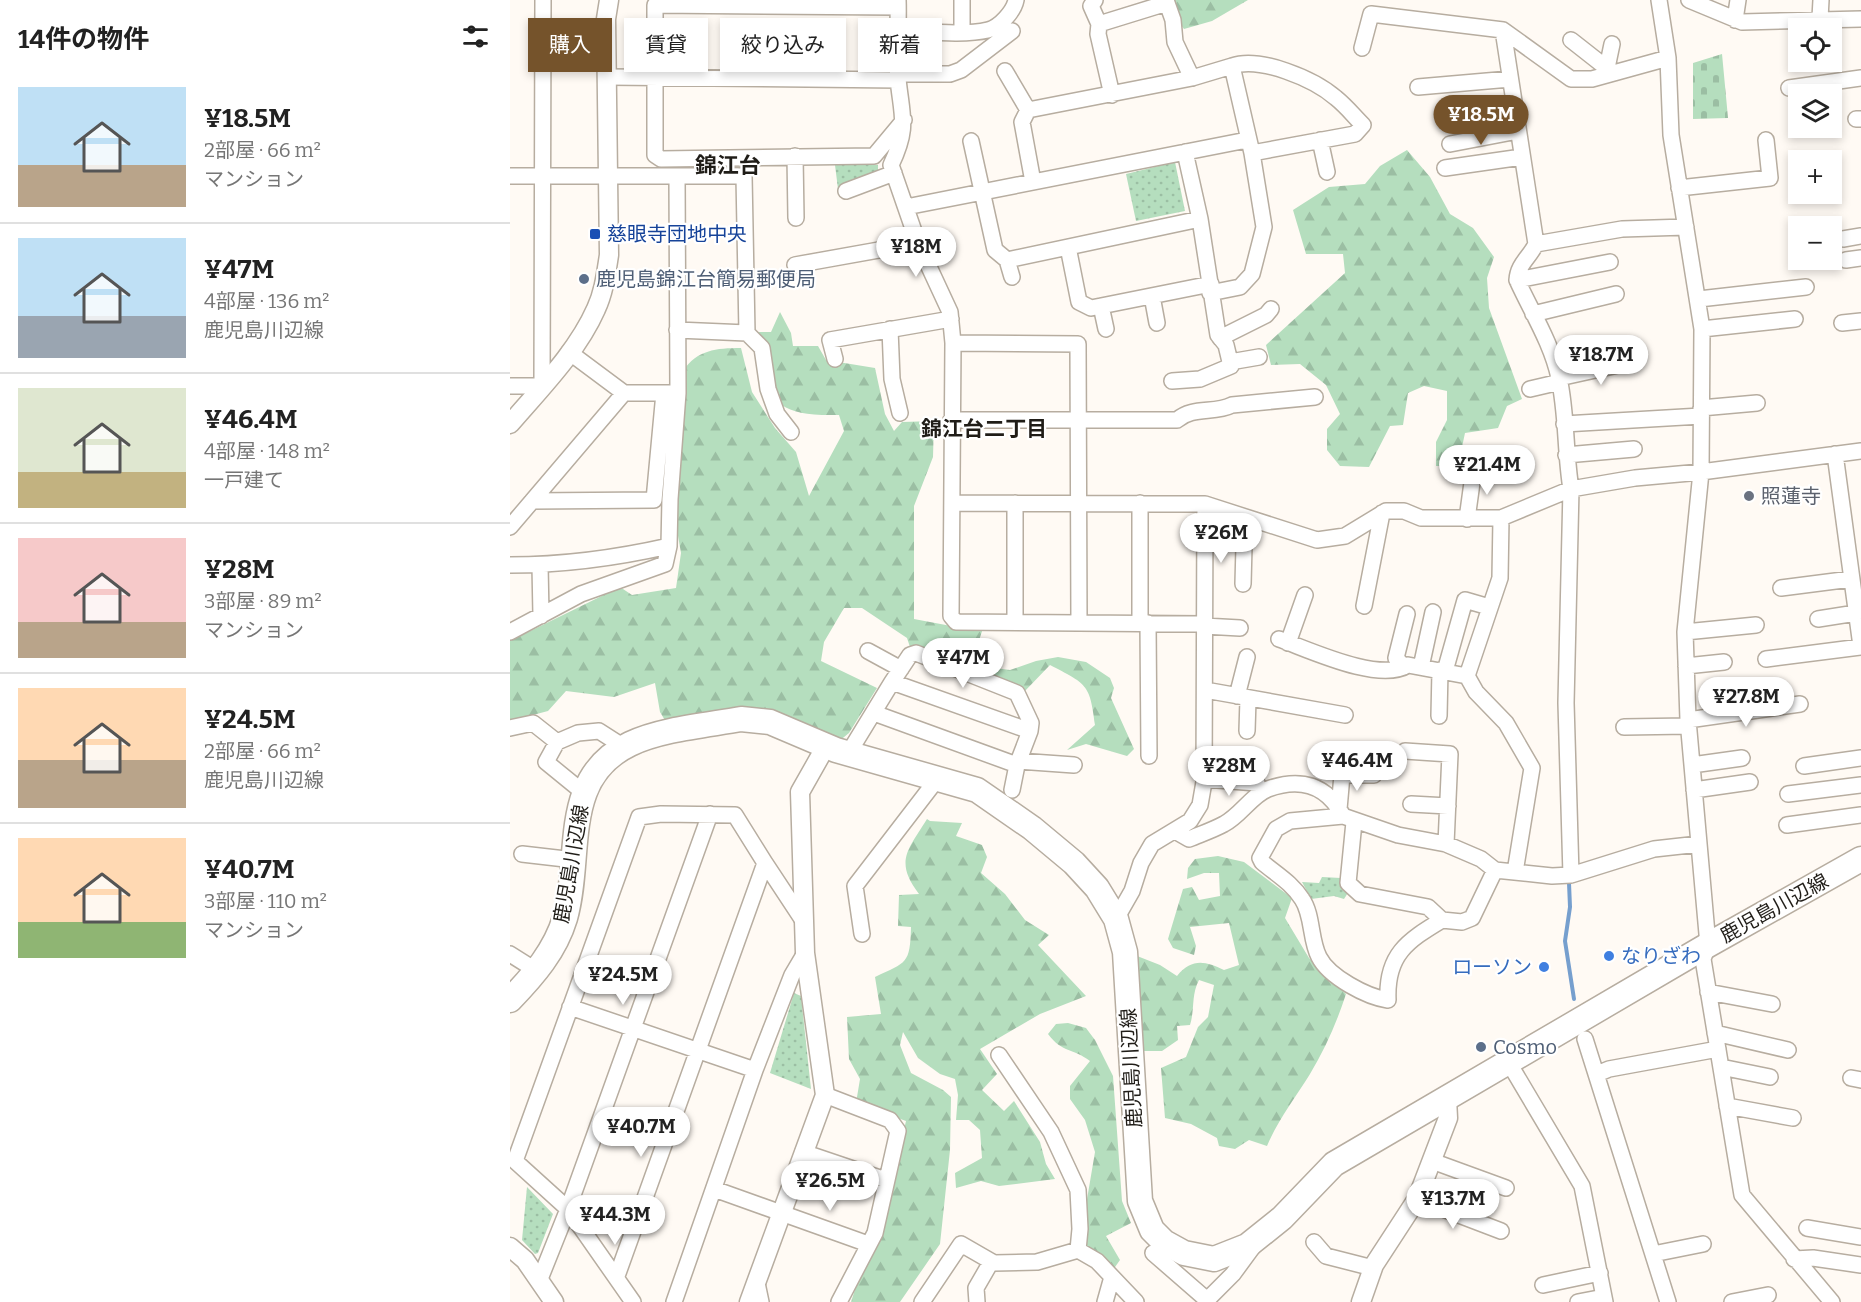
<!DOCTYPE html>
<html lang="ja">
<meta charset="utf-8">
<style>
:root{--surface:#fff;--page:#f6f6f6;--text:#222;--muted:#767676;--line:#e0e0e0;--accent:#75532b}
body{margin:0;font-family:Bitter,"Noto Sans JP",serif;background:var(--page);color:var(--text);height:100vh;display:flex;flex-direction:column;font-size:22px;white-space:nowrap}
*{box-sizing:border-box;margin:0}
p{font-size:20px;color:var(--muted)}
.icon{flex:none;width:33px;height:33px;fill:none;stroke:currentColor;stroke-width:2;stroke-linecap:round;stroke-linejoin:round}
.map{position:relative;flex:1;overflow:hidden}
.panel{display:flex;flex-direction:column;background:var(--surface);width:510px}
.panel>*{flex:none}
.banner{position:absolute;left:18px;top:18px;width:570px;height:54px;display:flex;gap:12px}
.fabs{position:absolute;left:1278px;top:18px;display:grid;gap:12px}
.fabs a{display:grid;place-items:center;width:54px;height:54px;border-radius:0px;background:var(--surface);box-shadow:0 3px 9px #0003;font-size:30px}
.price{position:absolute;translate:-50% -51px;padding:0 14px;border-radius:21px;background:#fff;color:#222;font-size:20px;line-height:39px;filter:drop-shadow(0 2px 3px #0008)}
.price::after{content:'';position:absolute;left:50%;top:36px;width:18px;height:14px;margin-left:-9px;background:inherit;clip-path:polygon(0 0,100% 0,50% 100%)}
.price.current{background:var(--accent);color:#fff}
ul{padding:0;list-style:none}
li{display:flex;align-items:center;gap:18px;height:150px;padding:0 18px}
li+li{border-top:2px solid var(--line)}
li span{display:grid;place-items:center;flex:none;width:168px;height:120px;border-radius:0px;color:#555}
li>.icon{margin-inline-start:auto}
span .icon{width:72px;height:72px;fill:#fffc;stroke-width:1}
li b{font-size:26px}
h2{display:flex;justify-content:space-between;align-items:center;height:72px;padding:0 18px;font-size:26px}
.chip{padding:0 21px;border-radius:0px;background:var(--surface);box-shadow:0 3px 9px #0003;font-size:21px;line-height:54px}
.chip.current{background:var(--accent);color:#fff}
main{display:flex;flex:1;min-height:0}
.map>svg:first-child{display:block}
</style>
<main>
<section class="panel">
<h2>14件の物件<svg class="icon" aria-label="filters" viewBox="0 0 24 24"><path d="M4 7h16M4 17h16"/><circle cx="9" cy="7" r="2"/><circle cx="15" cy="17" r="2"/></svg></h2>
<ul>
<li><span style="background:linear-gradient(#bfe0f5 65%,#b9a48a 0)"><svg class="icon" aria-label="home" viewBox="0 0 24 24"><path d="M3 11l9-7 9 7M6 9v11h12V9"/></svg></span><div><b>¥18.5M</b><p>2部屋 · 66 m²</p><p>マンション</p></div></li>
<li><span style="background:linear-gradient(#bfe0f5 65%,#9aa5b1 0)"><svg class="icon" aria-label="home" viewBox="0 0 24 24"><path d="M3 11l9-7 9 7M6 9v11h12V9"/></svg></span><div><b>¥47M</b><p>4部屋 · 136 m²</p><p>鹿児島川辺線</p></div></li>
<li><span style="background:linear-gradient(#dfe7d0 70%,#c2b280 0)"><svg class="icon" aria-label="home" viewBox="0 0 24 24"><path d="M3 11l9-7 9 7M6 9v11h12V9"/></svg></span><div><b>¥46.4M</b><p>4部屋 · 148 m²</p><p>一戸建て</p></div></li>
<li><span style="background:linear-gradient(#f6c9c9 70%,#b9a48a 0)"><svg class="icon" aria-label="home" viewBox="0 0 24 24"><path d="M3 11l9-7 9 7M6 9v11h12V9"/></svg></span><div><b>¥28M</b><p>3部屋 · 89 m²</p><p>マンション</p></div></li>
<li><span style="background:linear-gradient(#ffd9b3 60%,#b9a48a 0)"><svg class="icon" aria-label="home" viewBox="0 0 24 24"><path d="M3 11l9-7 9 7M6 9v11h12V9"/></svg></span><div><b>¥24.5M</b><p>2部屋 · 66 m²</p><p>鹿児島川辺線</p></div></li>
<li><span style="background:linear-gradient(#ffd9b3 70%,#8fb573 0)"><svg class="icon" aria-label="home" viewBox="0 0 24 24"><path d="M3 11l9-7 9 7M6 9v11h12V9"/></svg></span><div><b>¥40.7M</b><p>3部屋 · 110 m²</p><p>マンション</p></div></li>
</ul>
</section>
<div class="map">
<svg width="1351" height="1302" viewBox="0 0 1351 1302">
<defs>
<pattern id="grass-dots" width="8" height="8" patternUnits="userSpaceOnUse" patternTransform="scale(1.5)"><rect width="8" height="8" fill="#b5debe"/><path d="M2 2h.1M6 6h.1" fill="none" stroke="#9bbea3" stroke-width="1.8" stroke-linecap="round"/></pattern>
<pattern id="forest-firs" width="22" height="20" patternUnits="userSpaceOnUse" patternTransform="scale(1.5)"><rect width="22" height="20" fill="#b5debe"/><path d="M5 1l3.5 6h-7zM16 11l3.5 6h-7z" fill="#9bbea3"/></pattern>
<pattern id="cemetery-stones" width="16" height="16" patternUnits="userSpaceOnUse" patternTransform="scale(1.5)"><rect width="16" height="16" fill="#b5debe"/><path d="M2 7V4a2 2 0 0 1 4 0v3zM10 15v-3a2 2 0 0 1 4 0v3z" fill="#9bbea3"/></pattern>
</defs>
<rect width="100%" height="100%" fill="#fffaf4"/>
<path fill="url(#grass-dots)" d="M 665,162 L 675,211 L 626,221 L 616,174 Z
M 325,165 L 368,165 L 368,171 L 328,189 Z
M 812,877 L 831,878 L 839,891 L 834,899 L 824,896 L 801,899 L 792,882 L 809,883 Z
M 284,993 L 291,996 L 301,1089 L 260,1073 Z
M 17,1187 L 43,1214 L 28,1253 L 25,1254 L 12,1240 Z"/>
<path fill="url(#forest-firs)" d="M 658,0 L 738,0 L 702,21 L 674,29 L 662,13 Z
M 897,150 L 920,177 L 940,214 L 963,228 L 984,257 L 977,278 L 979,308 L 1012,399 L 997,406 L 988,428 L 955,433 L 948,466 L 926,466 L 926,442 L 937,420 L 937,391 L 914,386 L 898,393 L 893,425 L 880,426 L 859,467 L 830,466 L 817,450 L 817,429 L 830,414 L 816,385 L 790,364 L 761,365 L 756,345 L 835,273 L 833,254 L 796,254 L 783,210 L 819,187 L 855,184 L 870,166 Z
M 270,312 L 281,333 L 283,346 L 308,346 L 316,360 L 365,368 L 375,414 L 384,431 L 392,422 L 424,421 L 423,457 L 404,506 L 404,619 L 457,629 L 475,622 L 464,656 L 470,666 L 500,670 L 526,661 L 548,657 L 576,662 L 600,678 L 604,688 L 601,698 L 624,749 L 617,756 L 576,744 L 557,750 L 585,725 C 580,683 576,684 540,665 L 514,692 L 401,650 L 397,638 L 352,608 L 334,608 L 314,642 L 311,661 L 367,688 L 339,733 L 328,742 L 307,735 L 159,727 L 150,712 L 145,683 L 104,697 L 56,691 L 38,711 L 0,721 L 0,641 L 110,587 L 122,595 L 166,588 L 171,553 L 163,507 L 173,371 C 187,350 206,348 231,348 L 242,392 L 265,428 L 286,452 L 299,496 L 334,431 L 329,415 C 254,417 260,394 239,332 L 261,332 Z
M 417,819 L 420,821 L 452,823 L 446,836 L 472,845 L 477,857 L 471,873 L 495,894 L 515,920 L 539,935 L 528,945 L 576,996 L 530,1014 L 470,1049 L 487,1074 L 472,1090 L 494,1111 L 504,1101 L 530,1142 L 536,1164 L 545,1179 L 489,1186 L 471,1181 L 446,1188 L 445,1173 L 472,1158 L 470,1130 L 459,1120 L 446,1120 L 448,1095 L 445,1079 L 430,1074 L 408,1058 L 393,1032 L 390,1045 L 401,1073 L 433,1090 L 441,1097 L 440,1150 L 430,1244 L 390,1302 L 341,1302 L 351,1271 L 370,1233 L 396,1121 L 346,1103 L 350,1079 L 339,1059 L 337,1017 L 371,1014 L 365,977 C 397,962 400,964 401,927 L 388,926 L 389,895 L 409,894 C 384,861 398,850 417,819 Z
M 708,856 L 734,862 L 782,898 L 775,918 L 799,958 L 836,994 C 827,1022 815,1049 800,1074 C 785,1098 768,1120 757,1146 L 739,1140 L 725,1149 L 709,1146 L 707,1138 L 681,1124 L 655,1118 L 651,1068 L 676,1057 L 688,1027 L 698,1017 L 704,985 L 689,980 C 681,995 685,1009 680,1025 L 667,1026 L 668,1040 L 652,1051 L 633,1051 L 633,1034 L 626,1033 L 622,954 L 650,965 L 667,976 C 682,958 695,961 714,970 L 729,965 L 719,923 L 680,927 L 686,946 L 684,955 L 663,948 L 658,939 L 673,889 L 682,887 L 689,900 L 710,896 L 709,873 L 694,873 L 677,879 L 678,868 L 685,859 Z
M 558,1023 L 576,1028 L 585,1040 L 603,1076 L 612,1201 L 621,1223 L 596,1236 L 610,1260 L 598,1277 L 576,1255 L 574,1217 L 585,1152 L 575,1120 L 560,1099 L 560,1086 L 580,1061 C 563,1048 552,1053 538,1034 L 546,1024 Z"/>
<path fill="url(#cemetery-stones)" d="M 1212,54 L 1218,118 L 1183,119 L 1183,63 Z"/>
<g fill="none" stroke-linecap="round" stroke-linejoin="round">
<path stroke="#769fce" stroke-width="4" d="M 1059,883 L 1060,907 L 1055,941 L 1064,999"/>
<g stroke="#b7ada0" stroke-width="18">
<path id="minor" d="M 388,0 C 389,26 386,53 388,79 C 392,118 399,127 381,165 L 408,243 L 440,312 L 443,343 L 441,616 L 446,622 L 694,624
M 452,0 L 452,31
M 585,0 L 581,6 L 589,24 L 588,34 L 602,95
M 1149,0 L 1158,58 L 1161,135 L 1192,329 L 1191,472 L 1175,632 L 1178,720 L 1198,945 L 1193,959 L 1232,1195 L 1322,1302
M 1179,0 L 1232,22 L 1351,19
M 388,7 L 145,5 L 145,155 L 151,159 L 364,156 L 394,120
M 1310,18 L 1311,0
M 1225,20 L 1228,0
M 589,24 L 657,3 L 663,20 L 665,42 L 682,78
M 388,30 C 415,31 453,36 478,30 C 490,27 504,11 506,0
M 993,30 L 1026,244 C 1019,258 1008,264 1007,280 C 1021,311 1042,344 1049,378 C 1057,414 1055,453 1061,489 L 1056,703 L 1061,875
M 1061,40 L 1103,73
M 852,48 L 861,14 L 993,30 L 1061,79 L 1082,79 L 1158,58
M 722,66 C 750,56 804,79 826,98 C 836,106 844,116 853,125 L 845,134 L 742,153
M 1097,68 L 1102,44
M 495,71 L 518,110
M 388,74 L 440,74 L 451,70 L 502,31
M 98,77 L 388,80
M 908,87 L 1000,79
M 1279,88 L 1351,78
M 1346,119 L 1351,119
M 810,140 L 817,172
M 461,141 L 485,250 L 497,260 L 690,219
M 940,144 L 1008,131
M 285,156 L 286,218
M 935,168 L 1012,157
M 0,176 L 234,176 L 237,333 L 167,330
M 523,182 L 512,122 L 518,110 L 682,78 L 722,66 L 742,153 L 754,227 L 742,274 L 730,287 L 700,293
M 1169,188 L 1260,178 L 1256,140
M 336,191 L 384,173
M 396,207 L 737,140
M 1333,239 L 1351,236
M 1026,244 L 1112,229 L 1176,227
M 558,247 L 569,302 L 581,308 L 701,284
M 497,260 L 502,277
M 1336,260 L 1351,258
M 285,265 L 408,243
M 1007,280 L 1100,262
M 642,296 L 647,323
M 1189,299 L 1296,287
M 591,306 L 596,329
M 1023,314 L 1106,294
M 1332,323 L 1351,321
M 380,329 L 382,379 L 390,413
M 1192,329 L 1285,319
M 237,333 L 252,348 L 258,389 L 267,414 L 281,432
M 710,338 L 756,315 L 761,309
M 443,343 L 568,344 L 569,623
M 59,352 L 114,393 L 162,393
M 325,359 L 320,340 L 441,319
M 720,362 L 749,357
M 1049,378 L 1126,361
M 662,381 L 690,379 L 721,366 L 716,345 L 708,335 L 690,219 L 675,152
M 0,386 L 32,386 L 33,0
M 1020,389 L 1050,382
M 1191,408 L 1247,403
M 441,420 L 667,420 C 683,406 704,414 722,405 L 805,397
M 1054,424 L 1191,416
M 1325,454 L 1351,646
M 1056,455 L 1124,449
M 22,501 L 144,500 L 154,393
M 442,503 L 695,504 L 807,540 L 835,536 L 876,511 L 894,511 L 911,518 L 991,518 L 1061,489 L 1125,478 L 1191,472 L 1351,451
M 505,503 L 505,622
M 630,503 L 630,623
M 957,519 L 964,468
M 0,527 L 114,393
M 0,565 C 55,565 106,558 159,546
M 30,565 L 31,616
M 733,584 L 734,546 L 738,519
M 1271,588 L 1341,579
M 854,606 L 872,513
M 1308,619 L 1346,613
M 638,623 L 639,756
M 694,626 L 730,628
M 0,632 L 71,594 L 155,564 L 159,546 L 160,499 L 168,393 L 167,176
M 1175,632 L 1246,625
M 769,639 C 800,650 869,683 898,665 L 957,676 L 966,692 L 996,723 L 1022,768 L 1005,872
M 778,643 L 795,595
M 358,651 L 391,669
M 1256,659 L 1351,647
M 1176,666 L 1214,662
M 894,667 L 886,658 L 897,614
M 911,667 L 923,612
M 935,671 L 955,600 L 979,607
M 957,676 L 990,578 L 991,518
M 382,682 L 400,655 L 406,653 L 507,693 L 521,723 L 520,731
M 695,690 L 835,715
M 727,696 L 737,657
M 929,716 L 930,670
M 1178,720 L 1290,704
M 1114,727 L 1178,726
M 0,728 L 23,723 L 47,742
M 737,731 L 738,699
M 895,751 L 940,754 L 936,844
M 338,754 L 382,682 L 520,731 L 507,765 L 364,713
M 508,761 L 564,765
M 1182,765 L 1232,758
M 1294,766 L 1351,758
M 694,779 L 747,783
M 502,790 L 507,765
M 1184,790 L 1240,782
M 74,793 L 36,762 L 47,742 L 68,733 L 89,731 L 114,747
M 1278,794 L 1351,785
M 901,804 L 938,806
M 829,809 L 832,775 L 864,775
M 844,822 L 838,883 L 850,894 L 918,907 L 932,920 L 952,922 L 962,918 L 985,870
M 1277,825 L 1351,815
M 665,831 L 679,839 C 691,834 703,830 714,824 C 730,816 742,795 758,789 C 791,777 817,785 833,816
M 12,854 L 64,860
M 255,863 L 294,922
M 606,919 L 622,891 L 631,863 L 642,844 L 680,821 L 690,805 L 694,782 L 695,504
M 932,920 C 897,941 876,955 878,1000 C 857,997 819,977 809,957 C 800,940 803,915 792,899 C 782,883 766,874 752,862 L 750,858 L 766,829 L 780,821 L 833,816 L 888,835 L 936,844 L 971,859 L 985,870 L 1042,876 L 1061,875 L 1144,849 L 1189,844
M 352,934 L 345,886 L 428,778
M 0,954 L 27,971
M 1198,992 L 1262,1004
M 60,1007 L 245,1070
M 1205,1033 L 1278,1050
M 1075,1039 L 1158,1302
M 489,1055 L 541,1132 L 568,1190 L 570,1229 L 568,1250 L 587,1261 L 626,1302
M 999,1063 L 1072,1186 L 1095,1302
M 1211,1067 L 1260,1077
M 1087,1074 L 1099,1069 L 1208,1049
M 1341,1078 L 1351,1080
M 315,1095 L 380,1120 L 388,1131 L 365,1233 L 329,1302
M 1217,1106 L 1283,1118
M 293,1152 L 376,1180
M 922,1161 L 996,1188
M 204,1189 L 358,1244
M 907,1199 L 991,1231
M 1297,1228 L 1351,1237
M 804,1242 L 816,1256 L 863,1268
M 643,1253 L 697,1300
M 1143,1254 L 1193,1244
M 1284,1259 L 1303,1258 L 1351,1265
M 107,1276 L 255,863 L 225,815 L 151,814 L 129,817 L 5,1161 L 58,1209 L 123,1302
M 30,1279 L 58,1209 L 200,814
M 247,1283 L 251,1302
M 1033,1285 L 1090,1273
M 164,1302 L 245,1070 L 282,975 L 295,953
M 412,1302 L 451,1244 L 484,1263 L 527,1262 L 568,1250
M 467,1302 L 466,1288 L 481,1262
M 595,1302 L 602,1277
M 695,1302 L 723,1274 L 745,1244
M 1068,1302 L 1094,1297
M 1222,1302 L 1258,1295"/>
</g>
<g stroke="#b7ada0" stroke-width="21">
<path id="tertiary" d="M 0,424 C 30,389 67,352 86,309 C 94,292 96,274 99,255 L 96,19 L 99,0
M 0,1247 L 15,1260 L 44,1302
M 239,1302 L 315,1095 L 295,953 L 290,792 L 316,746
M 851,1302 L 864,1265 L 907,1199 L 938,1118 L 937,1099"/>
</g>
<g stroke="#b7ada0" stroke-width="27">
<path id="primary" d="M 0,1000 C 24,975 45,951 55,918 C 73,855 49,778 120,744 C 151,729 198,725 231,719 L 260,722 L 326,750 L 467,790 L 522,828 L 564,863 L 587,888 L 606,919 L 615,952 L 630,1201 L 642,1230 L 654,1242 L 674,1253 L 704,1259 L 737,1246 L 772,1218 L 824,1164 L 1198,945 L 1351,859"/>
</g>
<use href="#minor" stroke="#fff" stroke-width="15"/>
<use href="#tertiary" stroke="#fff" stroke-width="18"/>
<use href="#primary" stroke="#fff" stroke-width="24"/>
</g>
<rect fill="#1a4fb4" stroke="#fff" stroke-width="2" x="79" y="228" width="12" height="12" rx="3"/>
<g fill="#5c6f8a" stroke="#fff" stroke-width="2">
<circle cx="74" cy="279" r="6"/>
<circle cx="971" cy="1047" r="6"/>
</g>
<circle fill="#6b7280" stroke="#fff" stroke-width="2" cx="1239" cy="496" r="6"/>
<g fill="#3f7fe0" stroke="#fff" stroke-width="2">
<circle cx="1099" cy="956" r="6"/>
<circle cx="1034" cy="967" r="6"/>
</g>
<g text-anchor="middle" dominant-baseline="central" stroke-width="4.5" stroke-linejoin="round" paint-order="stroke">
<g font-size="20" fill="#164399" stroke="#fff" text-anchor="start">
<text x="97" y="234">慈眼寺団地中央</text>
</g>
<g font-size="20" fill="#4e5e75" stroke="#fff" text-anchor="start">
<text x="86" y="279">鹿児島錦江台簡易郵便局</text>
<text x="983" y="1047">Cosmo</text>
</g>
<g font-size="20" fill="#5b616d" stroke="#fff" text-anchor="start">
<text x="1251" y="496">照蓮寺</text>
</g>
<g font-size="20" fill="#201d18" stroke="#fff">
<text transform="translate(61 864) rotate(-80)">鹿児島川辺線</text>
<text transform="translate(1264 908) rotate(-29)">鹿児島川辺線</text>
<text transform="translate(621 1068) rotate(-93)">鹿児島川辺線</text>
</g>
<g font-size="20" fill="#366cbe" stroke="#fff" text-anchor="start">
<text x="1111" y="956">なりざわ</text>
<text x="1022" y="967" text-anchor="end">ローソン</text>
</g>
<g font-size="21" font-weight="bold" fill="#201d18" stroke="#fff">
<text x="474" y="429">錦江台二丁目</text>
</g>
<g font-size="22" font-weight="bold" fill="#201d18" stroke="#fff">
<text x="218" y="165">錦江台</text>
</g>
</g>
</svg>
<div class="fabs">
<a><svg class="icon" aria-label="locate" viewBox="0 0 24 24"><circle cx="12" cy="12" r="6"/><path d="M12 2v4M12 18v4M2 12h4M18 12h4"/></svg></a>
<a><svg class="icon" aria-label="layers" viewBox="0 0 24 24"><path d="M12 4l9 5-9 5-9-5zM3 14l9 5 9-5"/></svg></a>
<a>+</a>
<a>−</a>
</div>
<b class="price current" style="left:971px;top:146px">¥18.5M</b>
<b class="price" style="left:406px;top:278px">¥18M</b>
<b class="price" style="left:1091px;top:386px">¥18.7M</b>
<b class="price" style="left:977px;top:496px">¥21.4M</b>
<b class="price" style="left:711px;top:564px">¥26M</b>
<b class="price" style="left:453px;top:689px">¥47M</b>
<b class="price" style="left:1236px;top:728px">¥27.8M</b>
<b class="price" style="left:847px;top:792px">¥46.4M</b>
<b class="price" style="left:719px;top:797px">¥28M</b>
<b class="price" style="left:113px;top:1006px">¥24.5M</b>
<b class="price" style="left:131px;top:1158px">¥40.7M</b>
<b class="price" style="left:320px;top:1212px">¥26.5M</b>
<b class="price" style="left:943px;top:1230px">¥13.7M</b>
<b class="price" style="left:105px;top:1246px">¥44.3M</b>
<div class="banner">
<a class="chip current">購入</a>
<a class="chip">賃貸</a>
<a class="chip">絞り込み</a>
<a class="chip">新着</a>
</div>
</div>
</main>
